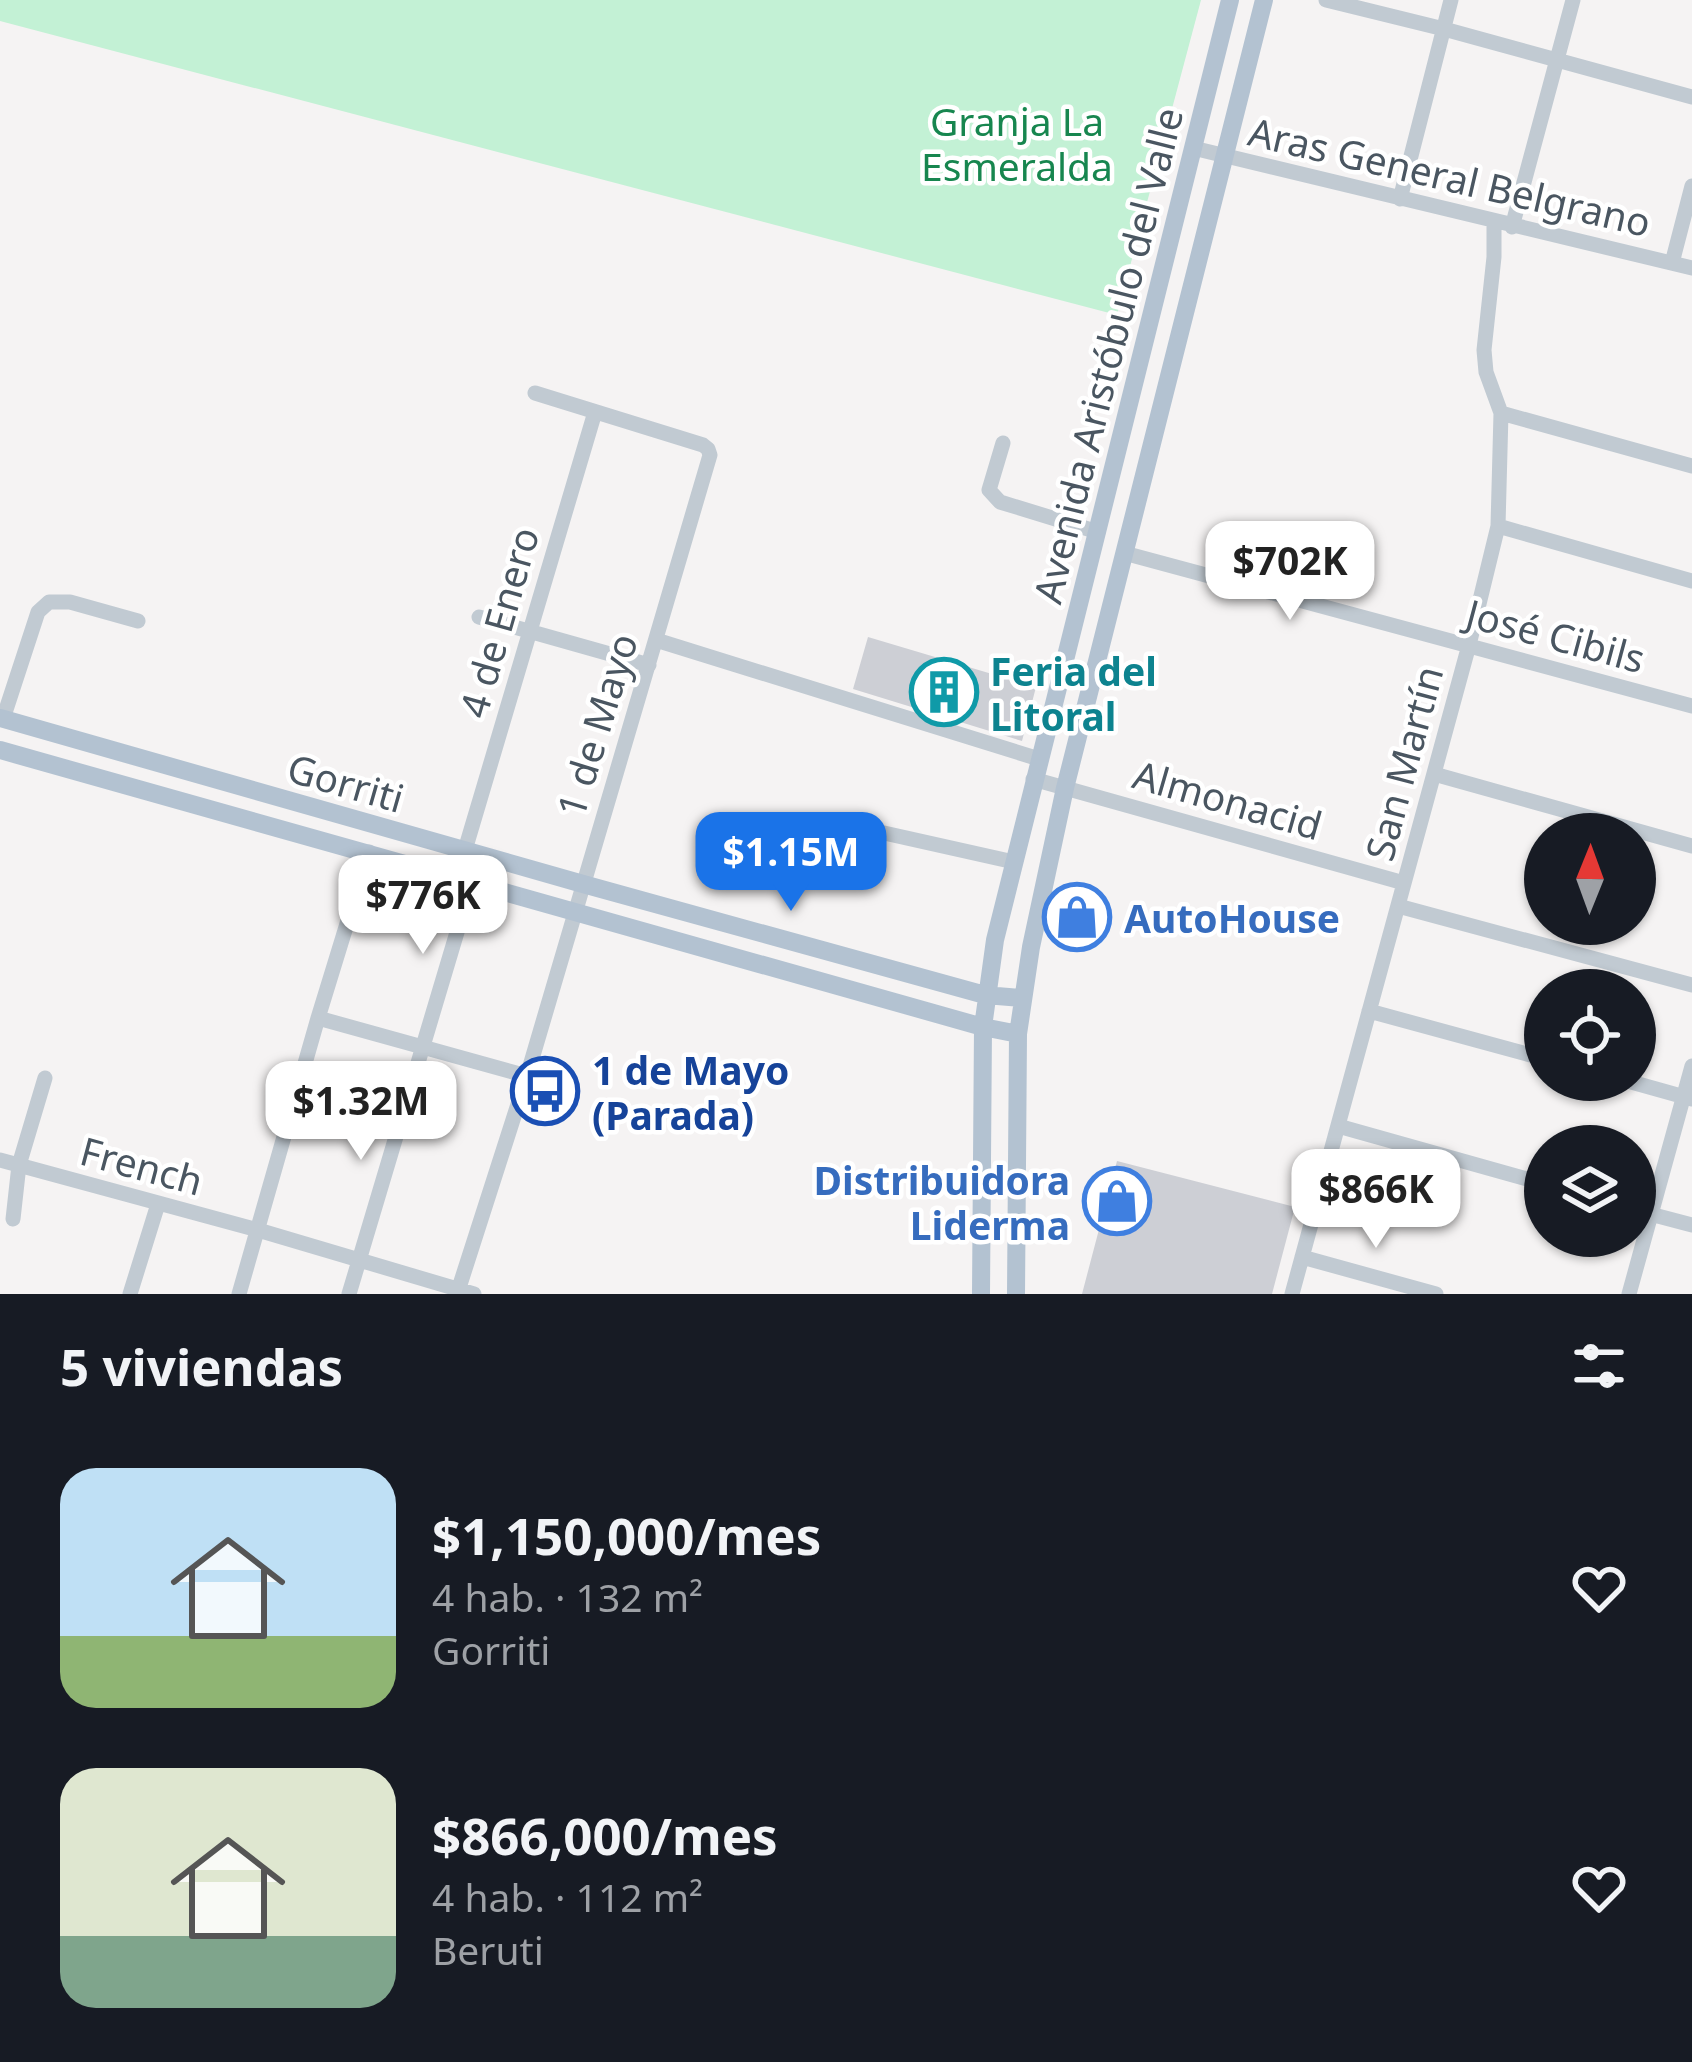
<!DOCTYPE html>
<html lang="es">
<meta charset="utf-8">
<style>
:root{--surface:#171b24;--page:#20242c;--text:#f1f3f6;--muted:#9ea1a6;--accent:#1a73e8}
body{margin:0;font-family:"Noto Sans",sans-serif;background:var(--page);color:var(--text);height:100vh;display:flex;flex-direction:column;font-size:45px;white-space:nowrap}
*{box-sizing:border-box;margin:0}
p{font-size:39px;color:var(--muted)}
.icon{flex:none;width:66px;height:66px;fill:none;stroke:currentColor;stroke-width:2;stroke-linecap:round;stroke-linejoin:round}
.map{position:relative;height:1294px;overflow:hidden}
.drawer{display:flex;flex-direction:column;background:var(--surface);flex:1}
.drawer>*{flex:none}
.needle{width:78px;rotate:1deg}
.tools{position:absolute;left:1524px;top:813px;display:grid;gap:24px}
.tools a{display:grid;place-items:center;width:132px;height:132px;border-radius:50%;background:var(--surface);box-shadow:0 3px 9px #0004;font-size:60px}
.price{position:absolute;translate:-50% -102px;padding:0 27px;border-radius:24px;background:#fff;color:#222;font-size:39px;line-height:78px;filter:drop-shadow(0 3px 6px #0008)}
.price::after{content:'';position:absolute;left:50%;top:72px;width:36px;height:27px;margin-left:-18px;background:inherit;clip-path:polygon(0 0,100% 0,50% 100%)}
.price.on{background:var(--accent);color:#fff}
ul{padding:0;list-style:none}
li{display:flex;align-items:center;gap:36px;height:300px;padding:0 60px}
li span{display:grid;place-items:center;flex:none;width:336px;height:240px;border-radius:36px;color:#555}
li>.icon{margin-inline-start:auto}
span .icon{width:144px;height:144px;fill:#fffc;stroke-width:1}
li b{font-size:51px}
h2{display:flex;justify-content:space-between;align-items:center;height:144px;padding:0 60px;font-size:51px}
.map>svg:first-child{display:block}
</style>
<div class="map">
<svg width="1692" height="1294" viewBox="0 0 1692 1294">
<rect width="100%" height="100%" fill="#f5f3f3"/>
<path fill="#c3f1d5" d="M 0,0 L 1201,0 L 1117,315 L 0,21 Z"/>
<path fill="#cdcfd5" d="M 868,637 L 1036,687 L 1022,741 L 853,689 Z
M 1117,1161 L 1295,1207 L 1272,1294 L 1082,1294 Z"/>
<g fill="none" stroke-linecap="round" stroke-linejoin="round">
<path stroke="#c1cad2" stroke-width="15" d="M 1326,0 L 1444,29 L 1692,97
M 1193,148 L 1692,268
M 1400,199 L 1451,0
M 1512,227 L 1573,0
M 1672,263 L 1692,186
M 1501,413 L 1692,466
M 1003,443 L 989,490 L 1000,502 L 1098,532
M 1498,526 L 1692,581
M 1124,553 L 1692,706
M 479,617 L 649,665
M 656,640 L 1039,759
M 3,719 L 38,612 L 49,602 L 70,602 L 138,621
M 1434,774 L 1692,846
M 1033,779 L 1404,883
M 835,822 L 1014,862
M 465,850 L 595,412
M 1398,906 L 1692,985
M 1369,1011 L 1545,1059
M 318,1018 L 527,1076
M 1624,1080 L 1692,1099
M 1338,1126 L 1545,1184
M 0,1160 L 258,1230 L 474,1294
M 1635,1210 L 1692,1225
M 13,1219 L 19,1165 L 45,1078
M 1302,1257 L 1436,1294
M 130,1294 L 158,1204
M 239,1294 L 318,1018 L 369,852
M 349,1294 L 472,882
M 457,1294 L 527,1076 L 710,455 L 708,449 L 703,445 L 535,393
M 1292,1294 L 1469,645 L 1498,526 L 1501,413 L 1486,372 L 1484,350 L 1494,257 L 1494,222
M 1629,1294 L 1692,1066"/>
<path stroke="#b3c2d1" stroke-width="18" d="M 0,718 L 583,884 L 985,995 L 1021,998
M 0,750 L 983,1027 L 1018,1034
M 981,1294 L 983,1027 L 995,940 L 1230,0
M 1016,1294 L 1018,1034 L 1031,947 L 1065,788 L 1264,0"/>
</g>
<defs>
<g id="building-ring" transform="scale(3.45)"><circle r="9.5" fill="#fff" stroke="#0f9aa8" stroke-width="1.5"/><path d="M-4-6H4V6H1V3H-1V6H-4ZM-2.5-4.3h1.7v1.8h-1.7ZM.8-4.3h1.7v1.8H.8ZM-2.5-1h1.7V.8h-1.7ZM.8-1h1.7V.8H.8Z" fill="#0f9aa8"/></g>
<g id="shop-ring" transform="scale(3.45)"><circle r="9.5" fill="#fff" stroke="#3f7fe0" stroke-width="1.5"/><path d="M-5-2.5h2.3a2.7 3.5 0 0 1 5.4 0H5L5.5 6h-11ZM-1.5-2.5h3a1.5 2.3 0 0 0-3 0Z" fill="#3f7fe0"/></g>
<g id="bus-ring" transform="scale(3.45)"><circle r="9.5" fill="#fff" stroke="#1a4fb4" stroke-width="1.5"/><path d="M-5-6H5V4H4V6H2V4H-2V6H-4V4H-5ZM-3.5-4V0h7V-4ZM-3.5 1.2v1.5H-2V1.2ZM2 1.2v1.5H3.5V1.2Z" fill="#1a4fb4"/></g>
</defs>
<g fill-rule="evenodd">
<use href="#building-ring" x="944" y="692"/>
<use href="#shop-ring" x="1077" y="917"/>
<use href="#bus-ring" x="545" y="1091"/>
<use href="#shop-ring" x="1117" y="1201"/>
</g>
<g text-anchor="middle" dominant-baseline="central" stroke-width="9" stroke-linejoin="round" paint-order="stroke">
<g font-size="39" fill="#17864f" stroke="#fff">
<text x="1017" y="120">Granja La<tspan x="1017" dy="45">Esmeralda</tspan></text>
</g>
<g font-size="39" fill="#4a5661" stroke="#fff">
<text transform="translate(1450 176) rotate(13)">Aras General Belgrano</text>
<text transform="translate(1107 355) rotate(-76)">Avenida Aristóbulo del Valle</text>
<text transform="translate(498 622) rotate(-74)">4 de Enero</text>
<text transform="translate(1556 635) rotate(15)">José Cibils</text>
<text transform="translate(596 725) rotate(-73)">1 de Mayo</text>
<text transform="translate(1403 763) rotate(-75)">San Martín</text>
<text transform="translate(346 782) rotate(16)">Gorriti</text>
<text transform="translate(1228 799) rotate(16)">Almonacid</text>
<text transform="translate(142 1165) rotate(15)">French</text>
</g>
<g font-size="39" font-weight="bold" fill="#0d838f" stroke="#fff" text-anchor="start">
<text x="990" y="670">Feria del<tspan x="990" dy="45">Litoral</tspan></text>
</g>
<g font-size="39" font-weight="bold" fill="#366cbe" stroke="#fff" text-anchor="start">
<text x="1124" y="917">AutoHouse</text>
<text x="1070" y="1179" text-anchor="end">Distribuidora<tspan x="1070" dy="45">Liderma</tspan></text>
</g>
<g font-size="39" font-weight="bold" fill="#164399" stroke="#fff" text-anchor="start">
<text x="592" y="1069">1 de Mayo<tspan x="592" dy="45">(Parada)</tspan></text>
</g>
</g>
</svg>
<div class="tools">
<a><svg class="needle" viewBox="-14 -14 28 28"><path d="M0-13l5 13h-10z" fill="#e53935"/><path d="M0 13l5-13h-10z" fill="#9ea1a6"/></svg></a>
<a><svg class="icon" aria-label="locate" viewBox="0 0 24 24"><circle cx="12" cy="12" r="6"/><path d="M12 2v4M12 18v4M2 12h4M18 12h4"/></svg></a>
<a><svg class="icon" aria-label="layers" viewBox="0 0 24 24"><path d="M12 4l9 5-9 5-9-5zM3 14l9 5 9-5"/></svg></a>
</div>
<b class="price" style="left:1290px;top:623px">$702K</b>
<b class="price on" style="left:791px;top:914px">$1.15M</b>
<b class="price" style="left:423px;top:957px">$776K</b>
<b class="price" style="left:361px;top:1163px">$1.32M</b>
<b class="price" style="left:1376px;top:1251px">$866K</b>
</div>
<section class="drawer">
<h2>5 viviendas<svg class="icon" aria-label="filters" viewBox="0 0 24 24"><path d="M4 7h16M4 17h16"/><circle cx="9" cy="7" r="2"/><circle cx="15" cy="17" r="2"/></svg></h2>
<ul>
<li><span style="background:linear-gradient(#bfe0f5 70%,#8fb573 0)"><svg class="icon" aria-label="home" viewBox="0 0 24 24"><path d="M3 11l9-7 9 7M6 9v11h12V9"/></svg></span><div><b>$1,150,000/mes</b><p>4 hab. · 132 m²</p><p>Gorriti</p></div><svg class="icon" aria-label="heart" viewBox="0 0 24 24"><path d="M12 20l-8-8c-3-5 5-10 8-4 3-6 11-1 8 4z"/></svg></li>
<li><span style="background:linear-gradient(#dfe7d0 70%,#7fa58c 0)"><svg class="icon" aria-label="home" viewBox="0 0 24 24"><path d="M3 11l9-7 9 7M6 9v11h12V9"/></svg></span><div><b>$866,000/mes</b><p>4 hab. · 112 m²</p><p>Beruti</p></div><svg class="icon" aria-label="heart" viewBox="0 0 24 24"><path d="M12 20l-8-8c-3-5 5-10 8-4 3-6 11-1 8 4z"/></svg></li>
</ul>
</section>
